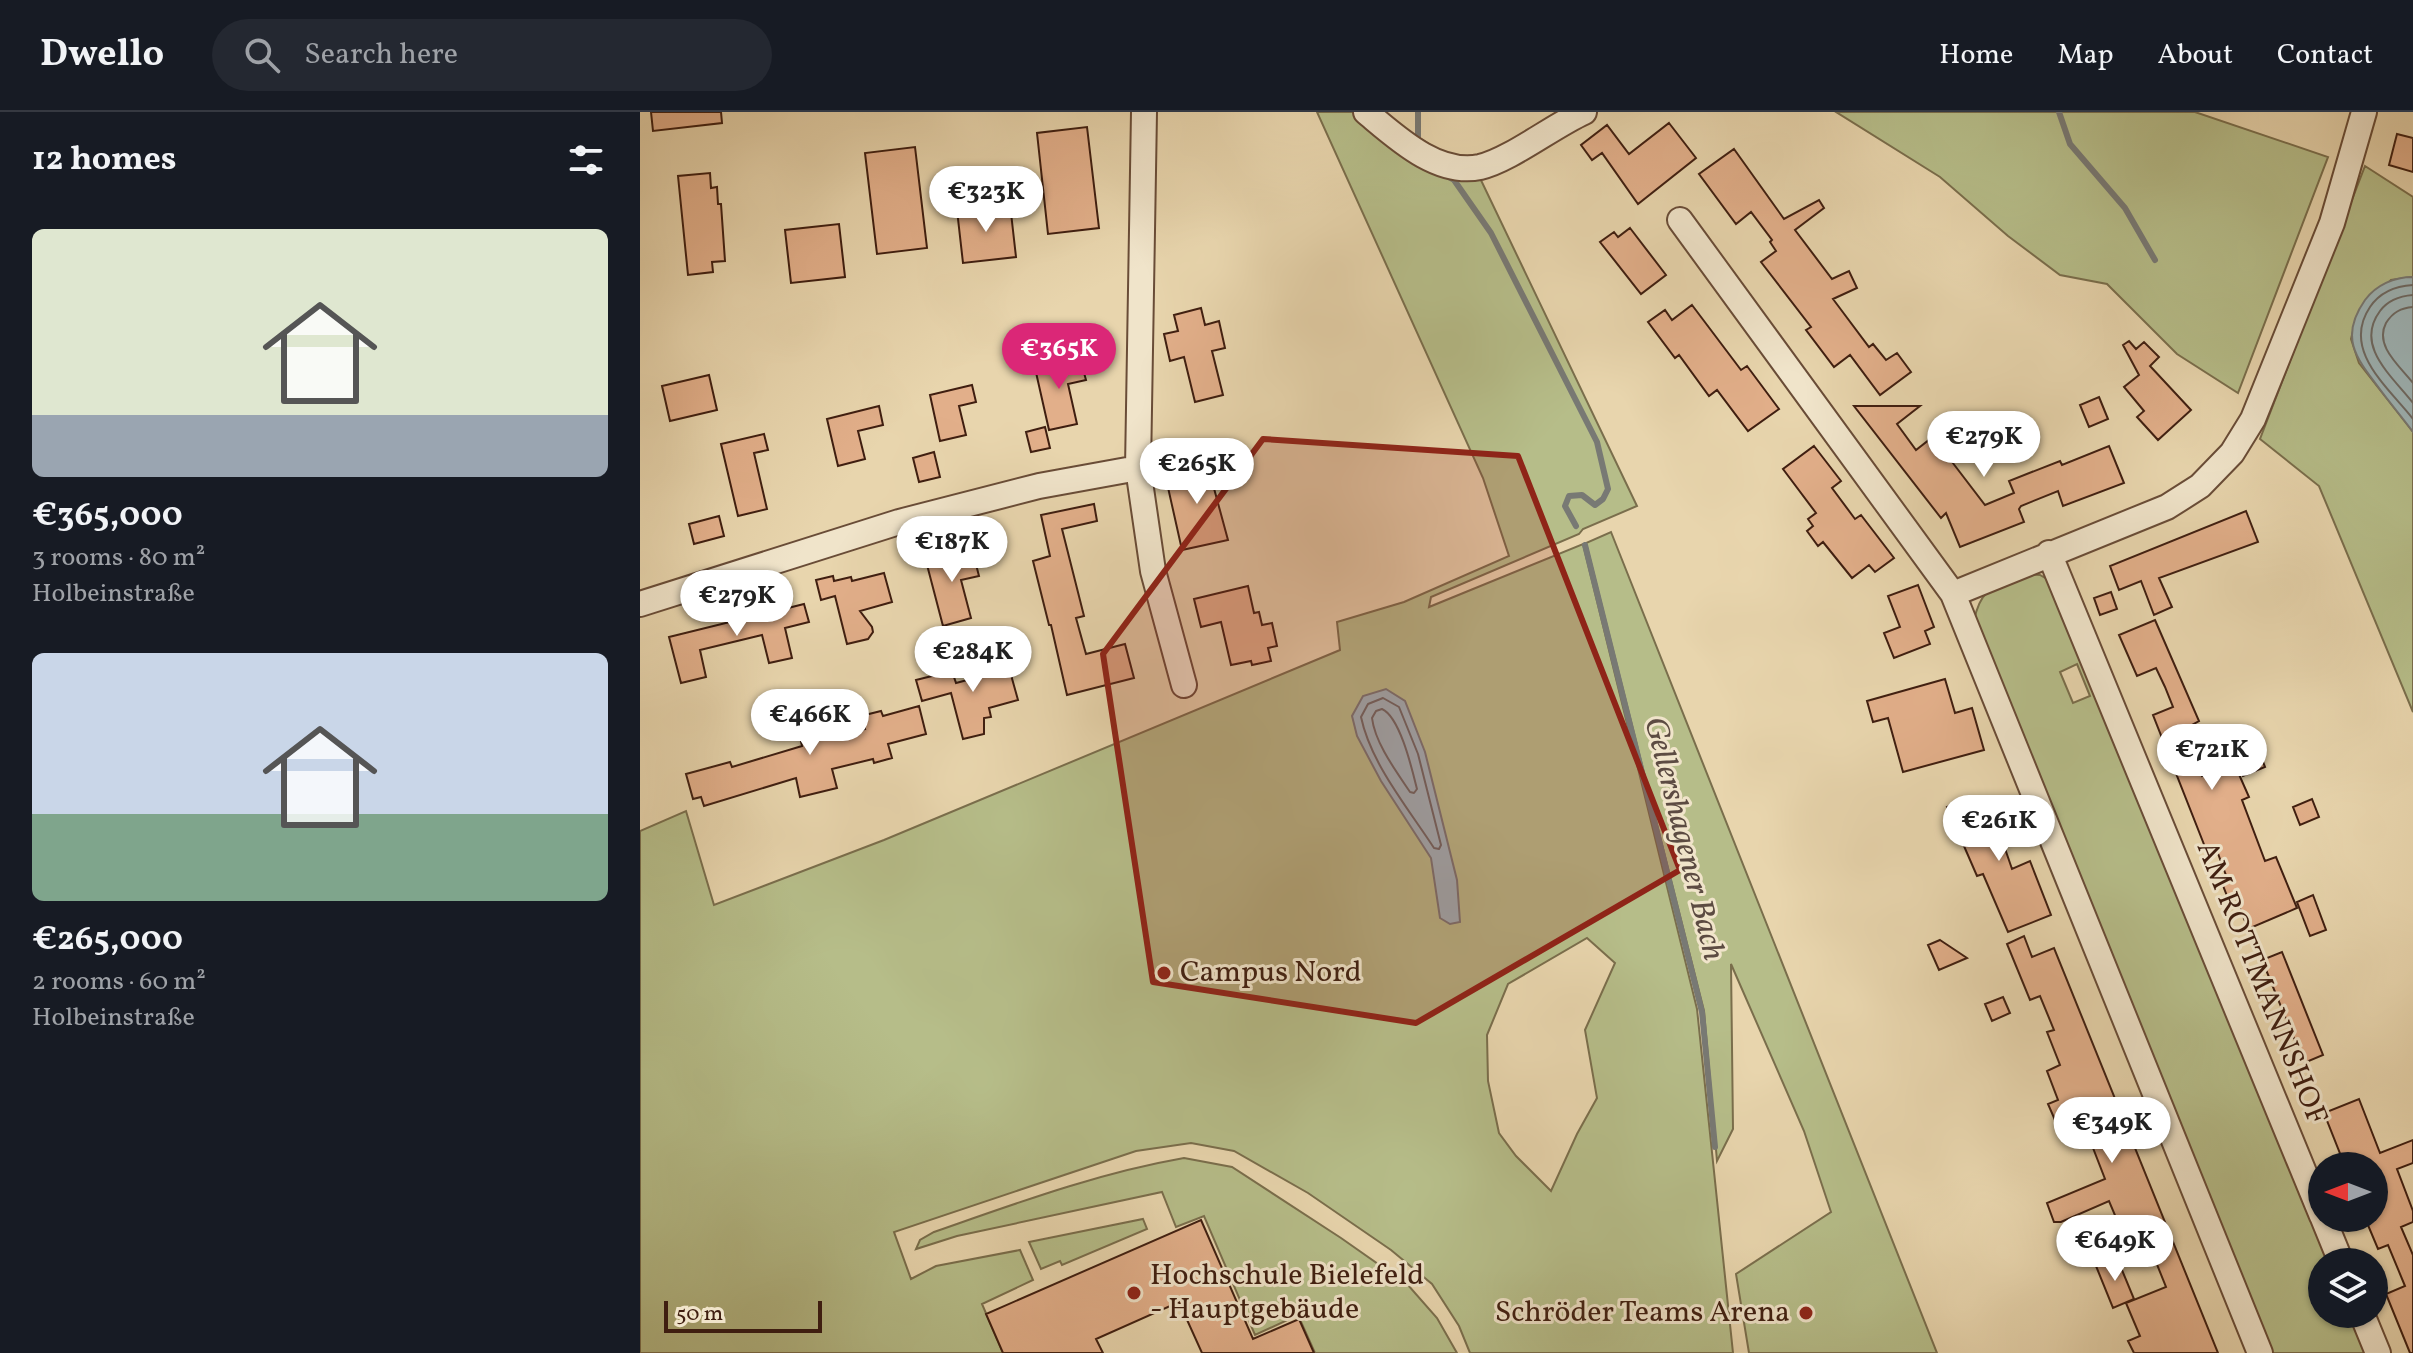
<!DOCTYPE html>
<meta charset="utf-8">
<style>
:root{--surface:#171b24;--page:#242831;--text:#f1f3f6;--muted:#9ea1a6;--line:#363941;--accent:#db2777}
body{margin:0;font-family:Vollkorn,serif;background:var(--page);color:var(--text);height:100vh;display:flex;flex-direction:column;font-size:30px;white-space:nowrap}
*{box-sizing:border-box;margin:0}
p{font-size:26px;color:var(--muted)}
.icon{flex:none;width:44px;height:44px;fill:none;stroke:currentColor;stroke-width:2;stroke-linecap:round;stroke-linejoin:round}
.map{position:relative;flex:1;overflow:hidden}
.sheet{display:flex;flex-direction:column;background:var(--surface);width:640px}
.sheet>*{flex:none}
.needle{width:52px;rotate:270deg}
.controls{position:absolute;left:1668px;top:1040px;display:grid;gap:16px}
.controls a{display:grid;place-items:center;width:80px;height:80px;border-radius:50%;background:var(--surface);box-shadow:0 2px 6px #0004;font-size:40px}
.scale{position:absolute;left:24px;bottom:20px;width:158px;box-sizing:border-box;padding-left:8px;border:4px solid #3f1e10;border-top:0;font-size:22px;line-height:28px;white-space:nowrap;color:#3f1e10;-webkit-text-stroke:6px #f0e4ca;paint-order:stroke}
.price{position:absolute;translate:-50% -68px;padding:0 18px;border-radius:28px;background:#fff;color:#222;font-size:26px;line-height:52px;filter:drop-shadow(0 2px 4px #0008)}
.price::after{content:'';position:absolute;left:50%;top:48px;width:24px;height:18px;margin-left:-12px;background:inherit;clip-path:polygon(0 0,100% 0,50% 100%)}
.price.current{background:var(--accent);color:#fff}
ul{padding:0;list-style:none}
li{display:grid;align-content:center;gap:16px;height:424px;padding:0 32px}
li span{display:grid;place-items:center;height:248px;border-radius:12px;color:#555}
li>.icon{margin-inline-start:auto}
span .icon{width:144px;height:144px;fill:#fffc;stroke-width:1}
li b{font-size:34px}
h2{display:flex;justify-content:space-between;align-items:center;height:96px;padding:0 32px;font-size:34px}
header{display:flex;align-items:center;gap:48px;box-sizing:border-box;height:112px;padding:0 40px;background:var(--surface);border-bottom:2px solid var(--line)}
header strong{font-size:38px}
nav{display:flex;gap:44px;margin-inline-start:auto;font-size:28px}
.search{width:560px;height:72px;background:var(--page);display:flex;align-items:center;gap:20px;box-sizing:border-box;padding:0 28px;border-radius:44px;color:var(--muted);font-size:30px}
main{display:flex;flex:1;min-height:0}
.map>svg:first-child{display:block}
</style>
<header>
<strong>Dwello</strong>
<div class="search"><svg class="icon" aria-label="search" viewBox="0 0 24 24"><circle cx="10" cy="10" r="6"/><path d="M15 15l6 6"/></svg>Search here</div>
<nav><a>Home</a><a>Map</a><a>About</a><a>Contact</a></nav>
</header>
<main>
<section class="sheet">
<h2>12 homes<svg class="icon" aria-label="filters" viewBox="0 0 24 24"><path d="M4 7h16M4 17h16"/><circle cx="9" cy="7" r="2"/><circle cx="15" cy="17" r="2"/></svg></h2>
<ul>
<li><span style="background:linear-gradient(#dfe7d0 75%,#9aa5b1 0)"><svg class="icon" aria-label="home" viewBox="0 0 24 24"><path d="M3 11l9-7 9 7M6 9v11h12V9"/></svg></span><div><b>€365,000</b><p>3 rooms · 80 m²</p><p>Holbeinstraße</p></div></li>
<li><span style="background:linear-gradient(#c9d6e8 65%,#7fa58c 0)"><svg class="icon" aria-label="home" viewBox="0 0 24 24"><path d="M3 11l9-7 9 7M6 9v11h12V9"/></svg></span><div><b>€265,000</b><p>2 rooms · 60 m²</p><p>Holbeinstraße</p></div></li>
</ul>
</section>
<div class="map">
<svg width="1773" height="1241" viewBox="0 0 1773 1241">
<rect width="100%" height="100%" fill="#e8d5ad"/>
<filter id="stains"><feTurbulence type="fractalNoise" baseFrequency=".0025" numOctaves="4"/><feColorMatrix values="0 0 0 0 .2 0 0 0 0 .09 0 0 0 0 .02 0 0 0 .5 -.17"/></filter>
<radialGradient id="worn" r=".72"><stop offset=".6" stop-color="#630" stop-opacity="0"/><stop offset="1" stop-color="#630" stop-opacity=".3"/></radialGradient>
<path fill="#b6bd89" stroke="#7a6e4c" stroke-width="2" fill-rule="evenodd" d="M 677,0 L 739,0 L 774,26 L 781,27 L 839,64 L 997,394 L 943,417 L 939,422 L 791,485 L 789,495 L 943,432 L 1057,897 L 1093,1241 L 830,1241 L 819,1214 L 792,1172 L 751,1138 L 668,1081 L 594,1039 L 551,1031 L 496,1039 L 254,1120 L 271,1167 L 296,1154 L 380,1138 L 393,1168 L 342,1192 L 363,1241 L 0,1241 L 0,719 L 46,699 L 74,793 L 244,728 L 700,538 L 697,510 L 764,490 L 869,444 L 843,366 ZM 947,826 L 975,851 L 945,918 L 957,986 L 937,1022 L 911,1079 L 876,1044 L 859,1021 L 848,969 L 847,923 L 868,872 Z
M 1196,0 L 1555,0 L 1688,45 L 1598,281 L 1537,242 L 1467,172 L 1420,163 L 1368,124 L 1300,65 Z
M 1725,54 L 1773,85 L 1773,165 L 1751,168 L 1717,203 L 1711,227 L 1719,251 L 1773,320 L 1773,600 L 1679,374 L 1620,327 Z
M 971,420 L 1297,1241 L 1109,1241 L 1096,1162 L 1191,1100 L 1164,1019 L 1091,852 L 1093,1017 L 1077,1049 L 1064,899 L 946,431 Z
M 1383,462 L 1400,463 L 1412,470 L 1689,1150 L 1682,1150 L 1682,1202 L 1710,1202 L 1725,1241 L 1630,1241 L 1334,509 C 1340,476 1355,474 1383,462 ZM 1437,552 L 1450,584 L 1433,591 L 1420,560 Z
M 544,1046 L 592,1055 L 701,1126 L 768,1173 L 797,1206 L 817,1241 L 675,1241 L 658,1203 L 615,1223 L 564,1104 L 536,1115 L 522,1080 L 317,1124 L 276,1137 L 280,1128 L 294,1120 C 377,1091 458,1061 544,1046 Z
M 503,1107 L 507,1117 L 422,1153 L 420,1149 L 401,1157 L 389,1130 Z"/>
<path fill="#9eb5b7" stroke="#787974" stroke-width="2" d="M 1773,165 L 1773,320 C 1762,305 1750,291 1739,276 C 1716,246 1699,225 1725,188 C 1736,173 1754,165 1773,165 Z
M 746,577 L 765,589 L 785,640 L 817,768 L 820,810 L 810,812 L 800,806 L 791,746 L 741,669 L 717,624 L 712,604 L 723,584 Z"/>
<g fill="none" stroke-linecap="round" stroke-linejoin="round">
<path stroke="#6e6a64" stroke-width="2" d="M 1773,173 C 1756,174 1740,180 1730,195 C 1701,238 1748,275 1773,307
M 1773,183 C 1760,184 1748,188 1740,199 C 1714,234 1752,264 1773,291
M 1773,195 C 1761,196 1753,200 1746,211 C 1734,234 1760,254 1773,271
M 743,586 L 759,595 L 778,642 L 801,733 L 799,737 L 794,736 C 768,696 731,652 721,605 L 728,592 Z
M 742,597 C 760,605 772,657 777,677 L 774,681 L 770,680 C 756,659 735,631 732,606 L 736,599 Z"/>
<path stroke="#787974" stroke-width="6" d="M 1419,0 L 1430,32 L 1485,96 L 1515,148
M 778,26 L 778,0
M 807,64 L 814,68 L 851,121 L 957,330 L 968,377 L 963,387 L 955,393 L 942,383 L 929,384 L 925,394 L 936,414
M 945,433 L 1062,900 L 1075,1035"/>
</g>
<path fill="#e2af8a" stroke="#3f1e10" stroke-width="2" d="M 11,0 L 81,0 L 82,11 L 13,19 Z
M 1029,11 L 1056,46 L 998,92 L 962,41 L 952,48 L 941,33 L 967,13 L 989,42 Z
M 447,15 L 459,116 L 408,122 L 397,21 Z
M 1757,22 L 1773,26 L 1773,60 L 1749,53 Z
M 275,35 L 287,136 L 237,142 L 225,41 Z
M 1094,37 L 1144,107 L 1179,88 L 1184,96 L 1155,118 L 1192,167 L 1209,159 L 1217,176 L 1193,187 L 1229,235 L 1233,232 L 1246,248 L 1257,241 L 1271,260 L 1240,283 L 1210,243 L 1194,255 L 1166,218 L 1171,215 L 1121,150 L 1136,139 L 1130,130 L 1132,128 L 1111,100 L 1096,112 L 1059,62 Z
M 70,61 L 71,76 L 77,75 L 78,92 L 81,92 L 85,149 L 72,150 L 73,160 L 48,163 L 38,64 Z
M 370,92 L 376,145 L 323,151 L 317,98 Z
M 199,112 L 205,165 L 151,171 L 145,118 Z
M 990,116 L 1026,163 L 1001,182 L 960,130 L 974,120 L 978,125 Z
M 1052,193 L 1101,258 L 1107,254 L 1139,297 L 1108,319 L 1077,278 L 1069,284 L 1039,243 L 1035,246 L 1008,210 L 1025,198 L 1032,208 Z
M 561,196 L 565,213 L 579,209 L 585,236 L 572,239 L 583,283 L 555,290 L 544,245 L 530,249 L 524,222 L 538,219 L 534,203 Z
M 1489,229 L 1496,237 L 1504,230 L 1519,245 L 1510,254 L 1551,298 L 1518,328 L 1497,305 L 1504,299 L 1484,275 L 1499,263 L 1483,233 Z
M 440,246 L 446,268 L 428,272 L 437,312 L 409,318 L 395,256 Z
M 69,263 L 77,298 L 30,309 L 22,274 Z
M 332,273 L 336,290 L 319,294 L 326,323 L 300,329 L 290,283 Z
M 1459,285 L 1468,307 L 1449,315 L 1440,293 Z
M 239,294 L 243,313 L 218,319 L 225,347 L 198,354 L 187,307 Z
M 1214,294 L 1280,294 L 1257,312 L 1276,338 L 1299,320 L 1312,337 L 1306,342 L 1345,393 L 1374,381 L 1369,369 L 1420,349 L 1422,353 L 1469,334 L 1484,371 L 1423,394 L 1418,379 L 1381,394 L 1379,397 L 1384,410 L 1320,435 L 1306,401 L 1301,406 Z
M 405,315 L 410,336 L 391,340 L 386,320 Z
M 124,322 L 128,338 L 114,341 L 127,397 L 98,404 L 81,332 Z
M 1174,334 L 1201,369 L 1192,376 L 1215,407 L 1221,403 L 1254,446 L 1235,460 L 1229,453 L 1212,466 L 1183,430 L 1178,434 L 1167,419 L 1173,414 L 1168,407 L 1176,401 L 1143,357 Z
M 294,340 L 300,365 L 279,370 L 273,346 Z
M 578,350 L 582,367 L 572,369 L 588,428 L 542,438 L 525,362 Z
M 454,392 L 457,409 L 422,417 L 444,504 L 436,506 L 446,542 L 485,532 L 494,566 L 427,583 L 411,513 L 409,513 L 393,449 L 410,444 L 401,403 Z
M 1606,399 L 1618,430 L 1519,466 L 1532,495 L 1514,503 L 1501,469 L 1479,478 L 1470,454 Z
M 79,404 L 84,424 L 54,432 L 49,412 Z
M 352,424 L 357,442 L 338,447 L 334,428 Z
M 332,437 L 339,464 L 321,468 L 331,506 L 303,514 L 286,449 Z
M 244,461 L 252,490 L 220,499 L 232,515 L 233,520 L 228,527 L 207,532 L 195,484 L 181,488 L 176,468 L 193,464 L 194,469 L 211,465 L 212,469 Z
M 1278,473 L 1294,515 L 1285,519 L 1290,532 L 1254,546 L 1244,521 L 1260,515 L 1248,484 Z
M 608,474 L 614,501 L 619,500 L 622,513 L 632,511 L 637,534 L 628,536 L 631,549 L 612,553 L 611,549 L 591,553 L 581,510 L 561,515 L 554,487 Z
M 1471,480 L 1477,497 L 1460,503 L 1454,486 Z
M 164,492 L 169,510 L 145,516 L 152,546 L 129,551 L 122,523 L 60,538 L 66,565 L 41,571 L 29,525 L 102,507 L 101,503 L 139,494 L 140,498 Z
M 1515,508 L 1559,609 L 1552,613 L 1556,623 L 1547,626 L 1562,664 L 1594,651 L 1609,685 L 1602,688 L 1625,749 L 1636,745 L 1657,796 L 1608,817 L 1596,786 L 1589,789 L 1582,771 L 1588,769 L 1576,736 L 1567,740 L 1513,603 L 1533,595 L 1525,575 L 1516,556 L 1497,564 L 1479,523 Z
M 366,545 L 378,588 L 349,596 L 351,605 L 344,606 L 344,622 L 323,627 L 311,581 L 282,589 L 276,568 L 312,559 L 316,571 L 346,563 L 343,551 Z
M 1305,567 L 1315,601 L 1332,596 L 1344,638 L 1263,660 L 1248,606 L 1233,610 L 1227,589 Z
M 279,594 L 286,622 L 248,632 L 252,646 L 234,651 L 233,647 L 192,657 L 197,676 L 160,685 L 156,666 L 64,694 L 61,685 L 53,687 L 46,662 L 90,650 L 92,655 L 162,634 L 156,606 L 185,599 L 192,625 L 225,617 L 221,604 L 241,599 L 243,604 Z
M 1617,634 L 1625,655 L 1603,664 L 1594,643 Z
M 1330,685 L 1334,696 L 1359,686 L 1372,717 L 1360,722 L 1372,757 L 1390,749 L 1411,803 L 1368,820 L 1343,762 L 1337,764 L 1307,695 Z
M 1672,687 L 1679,705 L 1660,713 L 1653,695 Z
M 1673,783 L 1686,818 L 1670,824 L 1657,790 Z
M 1384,824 L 1392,845 L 1414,836 L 1578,1241 L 1494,1241 L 1488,1229 L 1500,1224 L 1486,1191 L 1526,1175 L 1514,1145 L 1496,1153 L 1469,1089 L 1421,1110 L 1414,1110 L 1407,1091 L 1465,1067 L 1441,1005 L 1418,1015 L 1408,992 L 1418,988 L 1407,959 L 1420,953 L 1407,920 L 1414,918 L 1400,884 L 1390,888 L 1367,832 Z
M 1300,828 L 1327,846 L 1299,858 L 1288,833 Z
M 1642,840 L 1683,943 L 1664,951 L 1622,848 Z
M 1363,885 L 1370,901 L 1352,909 L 1345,892 Z
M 1719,987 L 1740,1041 L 1773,1028 L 1773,1051 L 1757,1057 L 1773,1099 L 1773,1110 L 1761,1115 L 1773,1143 L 1773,1241 L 1770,1241 L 1746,1182 L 1765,1174 L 1748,1133 L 1738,1137 L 1725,1106 L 1734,1106 L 1734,1054 L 1705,1054 L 1684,1001 Z
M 561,1108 L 613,1227 L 659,1207 L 674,1241 L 562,1241 L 539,1190 L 456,1227 L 463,1241 L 363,1241 L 346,1202 Z
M 1477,1146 L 1494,1187 L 1473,1196 L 1456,1154 Z"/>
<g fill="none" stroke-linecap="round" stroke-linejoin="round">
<g stroke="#694c37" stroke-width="28">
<path id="minor" d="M 504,0 L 498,356 L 513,459 L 544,573
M 726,0 C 756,25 797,64 840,55 C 870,48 913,14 944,0
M 1040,108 L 1313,482 L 1620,1241
M 1409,441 L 1682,1104
M 1313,482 L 1527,395 L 1560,374 L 1592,341 L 1613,307 L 1692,111 L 1724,0
M 0,492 L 259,410 L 399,374 L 498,356
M 1683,1106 L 1701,1150
M 1722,1202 L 1738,1241"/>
</g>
<use href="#minor" stroke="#f0e4ca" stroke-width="24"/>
</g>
<path fill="#8f2418" fill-opacity="0.2" stroke="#8f2418" stroke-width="6" stroke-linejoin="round" d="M 623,327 L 878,344 L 1040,758 L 776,911 L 513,870 L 463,542 Z"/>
<g fill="#8f2418" stroke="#f0e4ca" stroke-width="3">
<circle cx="524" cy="861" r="8"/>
<circle cx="494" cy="1181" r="8"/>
<circle cx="1166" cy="1201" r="8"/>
</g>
<g text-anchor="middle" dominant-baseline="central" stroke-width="6" stroke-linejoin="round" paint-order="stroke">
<g font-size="30" fill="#3f1e10" stroke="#f0e4ca" text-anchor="start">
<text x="540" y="861">Campus Nord</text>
<text x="510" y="1164">Hochschule Bielefeld<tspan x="510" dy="34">- Hauptgebäude</tspan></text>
<text x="1150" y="1201" text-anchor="end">Schröder Teams Arena</text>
</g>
<g font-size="30" fill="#3f1e10" stroke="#f0e4ca">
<text transform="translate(1621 871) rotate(68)">AM ROTTMANNSHOF</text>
</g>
<g font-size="32" font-style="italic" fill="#5c4b42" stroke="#f0e4ca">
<text transform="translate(1043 727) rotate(76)">Gellershagener Bach</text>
</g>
</g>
<rect width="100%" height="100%" filter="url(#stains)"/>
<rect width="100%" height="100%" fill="url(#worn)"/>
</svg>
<div class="controls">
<a><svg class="needle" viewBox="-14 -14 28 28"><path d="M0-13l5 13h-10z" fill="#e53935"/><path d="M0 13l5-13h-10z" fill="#9ea1a6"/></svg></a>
<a><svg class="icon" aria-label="layers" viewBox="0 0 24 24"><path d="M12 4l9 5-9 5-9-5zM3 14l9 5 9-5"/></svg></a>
</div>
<div class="scale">50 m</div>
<b class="price" style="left:346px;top:122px">€323K</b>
<b class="price current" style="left:419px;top:279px">€365K</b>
<b class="price" style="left:1344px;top:367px">€279K</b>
<b class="price" style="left:557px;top:394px">€265K</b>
<b class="price" style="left:312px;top:472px">€187K</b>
<b class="price" style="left:97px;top:526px">€279K</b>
<b class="price" style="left:333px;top:582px">€284K</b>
<b class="price" style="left:170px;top:645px">€466K</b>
<b class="price" style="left:1572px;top:680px">€721K</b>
<b class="price" style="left:1359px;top:751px">€261K</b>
<b class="price" style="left:1472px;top:1053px">€349K</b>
<b class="price" style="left:1475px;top:1171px">€649K</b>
</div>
</main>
